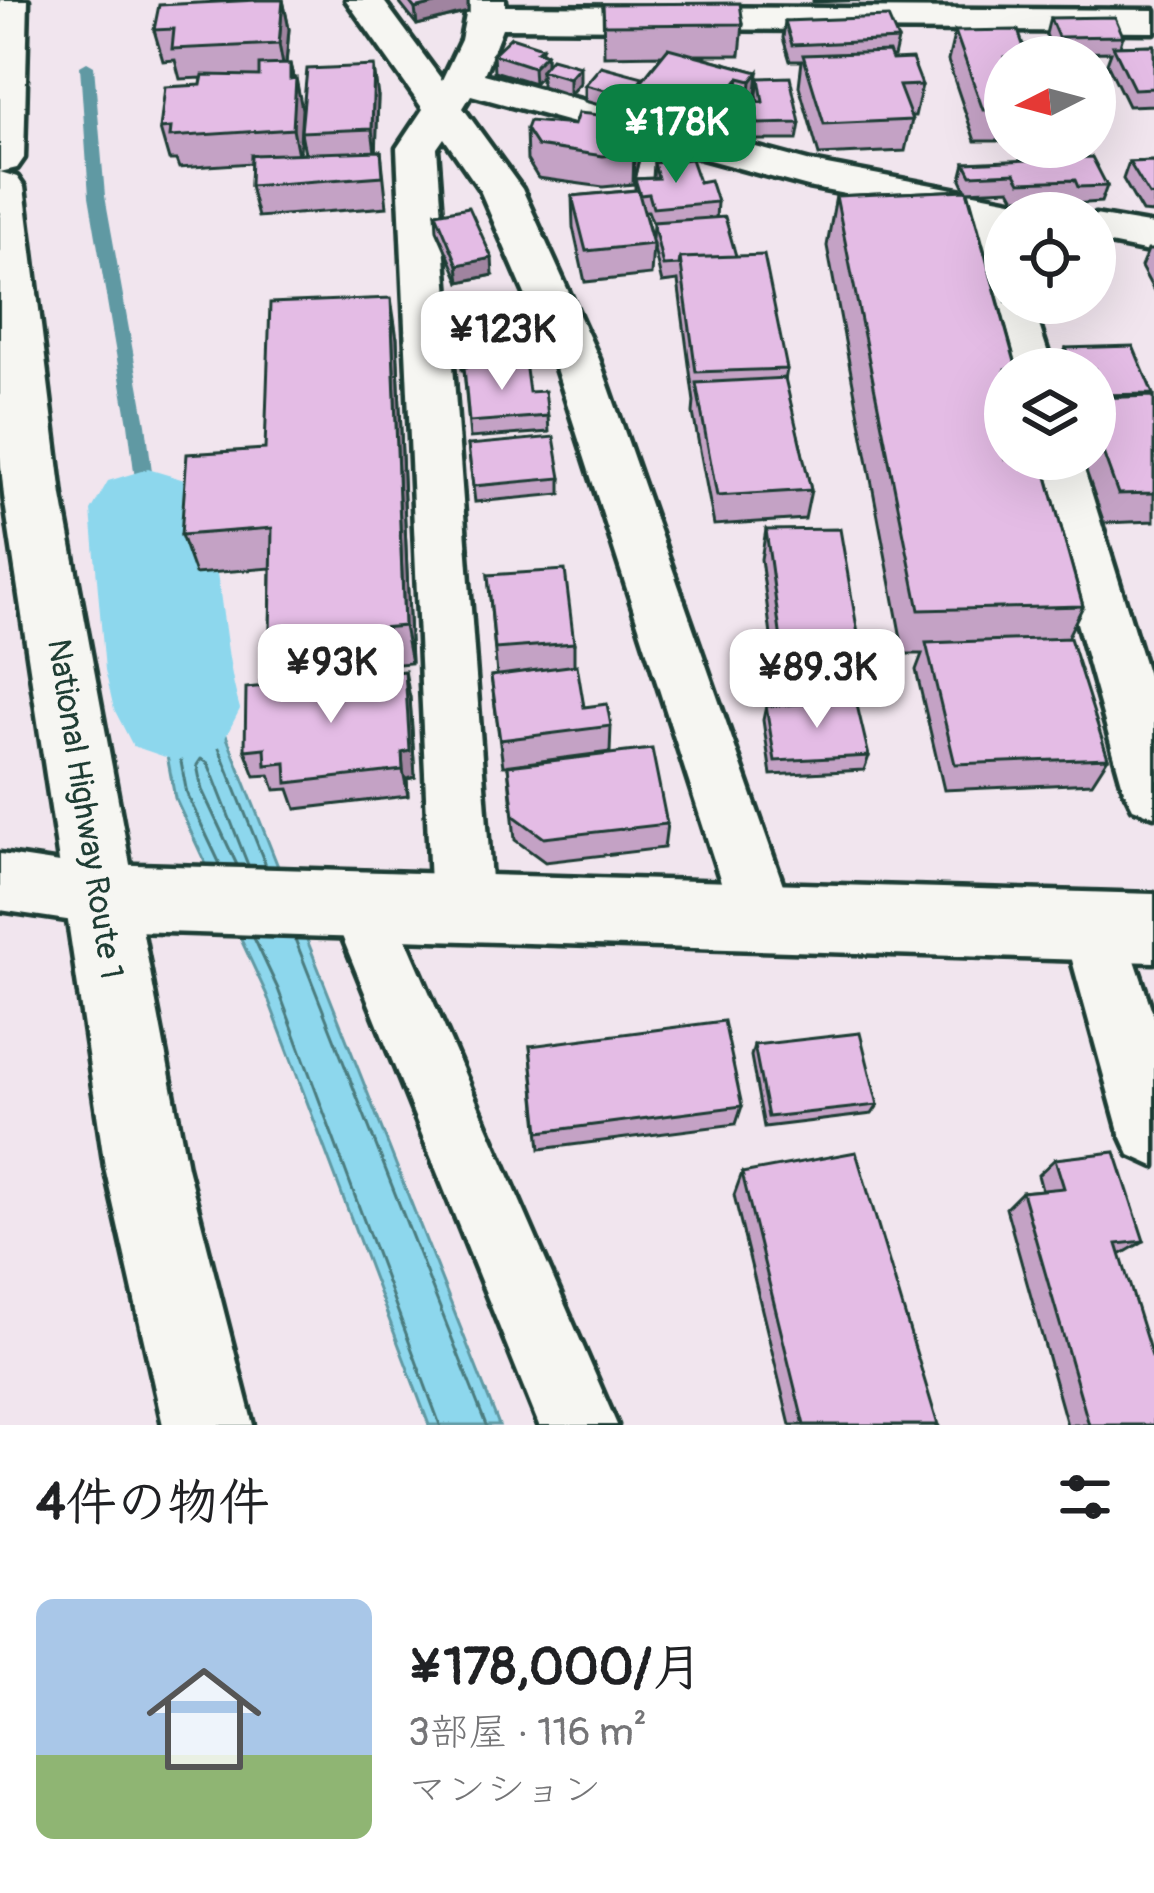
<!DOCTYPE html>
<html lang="ja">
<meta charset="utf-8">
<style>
:root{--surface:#fff;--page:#f6f6f6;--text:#202124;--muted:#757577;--line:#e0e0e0;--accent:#0b8043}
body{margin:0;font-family:Pangolin,"Klee One",sans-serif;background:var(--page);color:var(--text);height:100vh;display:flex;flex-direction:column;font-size:45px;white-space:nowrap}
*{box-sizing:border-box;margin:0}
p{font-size:39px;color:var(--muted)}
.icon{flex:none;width:66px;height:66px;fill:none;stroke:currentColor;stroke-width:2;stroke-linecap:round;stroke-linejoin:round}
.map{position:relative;height:1425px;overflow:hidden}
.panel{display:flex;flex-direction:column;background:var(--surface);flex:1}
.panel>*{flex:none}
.needle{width:78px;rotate:264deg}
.tools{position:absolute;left:984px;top:36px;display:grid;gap:24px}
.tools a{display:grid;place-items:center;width:132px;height:132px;border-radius:50%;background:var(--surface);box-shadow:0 12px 48px #0002;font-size:60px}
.price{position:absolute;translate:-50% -102px;padding:0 27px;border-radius:24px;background:#fff;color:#222;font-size:39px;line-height:78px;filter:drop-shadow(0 3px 6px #0008)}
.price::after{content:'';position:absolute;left:50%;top:72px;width:36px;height:27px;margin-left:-18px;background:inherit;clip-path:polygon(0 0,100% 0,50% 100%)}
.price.selected{background:var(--accent);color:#fff}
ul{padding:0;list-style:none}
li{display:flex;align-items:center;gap:36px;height:300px;padding:0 36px}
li+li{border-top:3px solid var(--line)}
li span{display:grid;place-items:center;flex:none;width:336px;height:240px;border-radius:18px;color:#555}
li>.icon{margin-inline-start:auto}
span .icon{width:144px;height:144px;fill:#fffc;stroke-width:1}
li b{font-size:51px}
h2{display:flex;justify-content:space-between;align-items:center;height:144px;padding:0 36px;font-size:51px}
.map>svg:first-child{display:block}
</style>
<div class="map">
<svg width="1154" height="1425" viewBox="0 0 1154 1425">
<rect width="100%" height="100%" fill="#f1e5ee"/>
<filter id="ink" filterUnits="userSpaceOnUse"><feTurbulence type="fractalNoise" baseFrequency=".00833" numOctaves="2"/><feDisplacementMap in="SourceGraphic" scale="24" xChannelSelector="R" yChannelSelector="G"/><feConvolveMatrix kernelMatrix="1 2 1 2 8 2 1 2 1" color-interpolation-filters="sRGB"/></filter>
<g filter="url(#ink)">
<path fill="#8dd7ed" stroke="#6199a3" stroke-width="3" d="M 170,521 L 222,725 L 499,1425 L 429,1425 L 266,993 L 175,798 L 129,551 Z"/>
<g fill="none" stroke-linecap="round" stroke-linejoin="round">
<path stroke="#4b7b7e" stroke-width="3" d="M 220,864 L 187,794 L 143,559 L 158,545 L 165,550 L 211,728 L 266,866
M 237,865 L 202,790 L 197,765 L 201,759 L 208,763 L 248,865
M 254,938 L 278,989 L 440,1425
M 295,939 L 486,1425"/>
<path fill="#6199a3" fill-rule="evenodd" d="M 87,62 L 94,66 L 105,196 L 146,424 L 157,511 L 148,518 L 139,511 L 128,424 L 89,196 L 80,66 Z"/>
<path fill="#8dd7ed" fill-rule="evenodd" d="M 148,469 L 188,481 C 225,548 219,636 240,709 L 221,746 L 177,761 L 133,746 L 114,709 L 105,670 L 91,511 L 108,481 Z"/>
<g stroke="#1f3d34" stroke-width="9">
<path id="street" d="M 346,0 L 383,0 L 442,80 L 461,40 L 469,0 L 505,0 L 505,6 L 1154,10 L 1154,32 L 502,28 L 484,74 L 811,162 L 1032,204 L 1038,213 L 1005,213 L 1005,303 L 1032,303 L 1053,369 L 1005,369 L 962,216 L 808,187 L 471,95 L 463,108 L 522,189 L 599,359 L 795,919 L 786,939 L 764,948 L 742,939 L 733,919 L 553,359 L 480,190 L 444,138 L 437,148 L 493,907 L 484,927 L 462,935 L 440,927 L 431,907 L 397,148 L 423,109 Z
M 1095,215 L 1154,225 L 1154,253 L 1095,241 Z
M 1031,459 L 1081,459 L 1154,695 L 1154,816 L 1133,808 L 1124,790 Z
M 0,854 L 100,869 L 122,877 L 131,897 L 122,917 L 100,925 L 0,910 Z
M 361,878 L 383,886 L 617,1425 L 539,1425 L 330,906 L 339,886 Z
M 1095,898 L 1117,906 L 1154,1017 L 1154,1166 L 1130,1155 L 1119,1131 L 1063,927 L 1073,906 Z"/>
</g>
<g stroke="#1f3d34" stroke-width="9">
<path id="secondary" d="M 100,864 L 1154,894 L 1154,962 L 100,930 L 74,920 L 64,897 L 74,874 Z"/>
</g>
<g stroke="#1f3d34" stroke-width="9">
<path id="highway" d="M 0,0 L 28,0 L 24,158 L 17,168 L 0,172 L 17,177 L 24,187 L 62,496 L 136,897 L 187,1167 L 253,1425 L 163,1425 L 105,1167 L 4,496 L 0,456 Z"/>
</g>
<use href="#street" fill="#f6f6f2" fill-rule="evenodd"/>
<use href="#secondary" fill="#f6f6f2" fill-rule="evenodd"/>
<use href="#highway" fill="#f6f6f2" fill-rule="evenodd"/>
</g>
<path fill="#c4a2c5" stroke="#1f3d34" stroke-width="3" fill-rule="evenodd" d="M 211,0 L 283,0 L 289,29 L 286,64 L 290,64 L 302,109 L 300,153 L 305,153 L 301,132 L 378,97 L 376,151 L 381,151 L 387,207 L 258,217 L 250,186 L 251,163 L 179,168 L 176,160 L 169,160 L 160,129 L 201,85 L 202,78 L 180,79 L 175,60 L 163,61 L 154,30 L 212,2 Z
M 397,0 L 468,0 L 468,12 L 417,25 Z
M 813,0 L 869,0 L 813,2 Z
M 603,4 L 743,24 L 740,55 L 695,55 L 758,72 L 755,102 L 758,102 L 757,94 L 759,78 L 800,123 L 797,140 L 756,140 L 752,119 L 753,105 L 748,112 L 735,109 L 716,136 L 638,115 L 639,98 L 627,113 L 585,101 L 585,85 L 643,79 L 662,55 L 604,56 Z
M 1050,18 L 1123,36 L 1120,46 L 1154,45 L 1154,105 L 1128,106 L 1107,63 L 1111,52 L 1053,53 L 1046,34 Z
M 785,21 L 898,40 L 894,57 L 891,57 L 892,60 L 922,85 L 915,116 L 911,116 L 912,120 L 905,151 L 819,155 L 799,86 L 802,61 L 790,61 L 783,38 Z
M 955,31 L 1005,57 L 1005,141 L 975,141 L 948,61 Z
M 542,53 L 546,54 L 546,64 L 580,83 L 569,95 L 541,86 L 541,76 L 534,83 L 494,71 L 493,54 Z
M 574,125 L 641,150 L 633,184 L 603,187 L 538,178 L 527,160 L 526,129 Z
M 1154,161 L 1154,213 L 1142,212 L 1123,179 L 1129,162 Z
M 654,163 L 699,182 L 717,202 L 716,218 L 736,256 L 787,369 L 785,381 L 811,490 L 805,519 L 714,525 L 693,413 L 694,402 L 678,281 L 662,283 L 653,245 L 651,275 L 585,282 L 573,227 L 572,196 L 635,190 L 635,179 L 653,178 ZM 644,211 L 648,211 L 653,224 L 652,239 Z
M 965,163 L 1107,186 L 1101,202 L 1072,204 L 1069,196 L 1015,198 L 1010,189 L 968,191 L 1083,606 L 1067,638 L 1108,758 L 1092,783 L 944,790 L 916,670 L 922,654 L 904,654 L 827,246 L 836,196 L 966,190 L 961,179 Z
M 436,213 L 493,275 L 460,282 L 437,230 Z
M 1148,250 L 1154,250 L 1154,291 L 1141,267 Z
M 1095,255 L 1105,274 L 1098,291 L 1095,291 Z
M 455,302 L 511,349 L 512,363 L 529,392 L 548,416 L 549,432 L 470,438 L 464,370 L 462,370 Z
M 397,339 L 411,663 L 282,674 L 270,637 L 271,568 L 195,574 L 181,535 L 265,449 Z
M 1066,348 L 1154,396 L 1154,521 L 1104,523 L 1082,459 L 1095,459 L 1095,369 L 1061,369 L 1059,364 Z
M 468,445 L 561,478 L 561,494 L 475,502 Z
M 766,530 L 862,657 L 854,684 L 813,685 L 810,698 L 790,699 L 788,689 L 778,689 L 761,559 Z
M 488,575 L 574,643 L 574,666 L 584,707 L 611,726 L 610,752 L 503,766 L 491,676 L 497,675 Z
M 410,698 L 415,777 L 407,779 L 408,796 L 296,809 L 289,789 L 275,790 L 270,775 L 255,776 L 245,750 Z
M 766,706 L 869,756 L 864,770 L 771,775 L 763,720 Z
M 508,766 L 667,824 L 664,848 L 545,862 L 515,840 Z
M 754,1045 L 878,1105 L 872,1114 L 764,1127 L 751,1056 Z
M 530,1046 L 742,1106 L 736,1124 L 540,1149 Z
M 1055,1159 L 1144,1241 L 1120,1255 L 1154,1425 L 1067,1425 L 1006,1208 L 1022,1192 L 1042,1190 L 1038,1175 Z
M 742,1173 L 938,1425 L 790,1425 L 734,1195 Z"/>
<path fill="#a084a0" stroke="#1f3d34" stroke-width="3" d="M 283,0 L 289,29 L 285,75 L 279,44 Z
M 450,0 L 468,0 L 468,12 L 417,25 L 415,9 Z
M 542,47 L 542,57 L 546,54 L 546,70 L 541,70 L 541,76 L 534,83 L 533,67 L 537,51 Z
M 290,64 L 295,93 L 296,78 L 302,109 L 299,160 L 293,129 Z
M 374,66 L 378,97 L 376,160 L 372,129 Z
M 580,66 L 580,83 L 569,95 L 569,78 Z
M 758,72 L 755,103 L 748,112 L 751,81 Z
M 643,77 L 639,84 L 639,98 L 627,113 L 628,96 Z
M 739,78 L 735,109 L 716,136 L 719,105 Z
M 642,119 L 641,150 L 633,184 L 634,153 Z
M 492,258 L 493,275 L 460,282 L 458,265 Z
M 391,298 L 397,339 L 411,663 L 404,626 Z
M 405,671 L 410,698 L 415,777 L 407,779 L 408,796 L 403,770 L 402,753 Z"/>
<path fill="#e4bce5" stroke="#1f3d34" stroke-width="3" d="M 258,0 L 283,0 L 279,44 L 172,49 L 174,29 L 154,30 L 159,5 Z
M 408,0 L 450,0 L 415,9 Z
M 740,3 L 743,24 L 604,25 L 603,4 Z
M 888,17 L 898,40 L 792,45 L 785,21 Z
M 1115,17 L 1123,36 L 1058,37 L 1050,18 Z
M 1018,30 L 1023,45 L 1039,44 L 1044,57 L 1005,57 L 1005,110 L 983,110 L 955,31 Z
M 511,37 L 542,47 L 537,51 L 546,54 L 533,67 L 493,54 Z
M 1154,45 L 1154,88 L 1134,89 L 1113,46 Z
M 668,48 L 758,72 L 751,81 L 739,78 L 719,105 L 639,84 Z
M 889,52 L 892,60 L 912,59 L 922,85 L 899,86 L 912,120 L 824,124 L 803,55 Z
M 551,58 L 580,66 L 569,78 L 541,70 Z
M 290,64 L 290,79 L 296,78 L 293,129 L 170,137 L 171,128 L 160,129 L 165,87 L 201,85 L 203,75 L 259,76 L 259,65 Z
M 374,66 L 372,129 L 301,132 L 307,69 Z
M 601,66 L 643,77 L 628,96 L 585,85 Z
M 790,77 L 800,123 L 758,124 L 754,102 L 763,102 L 759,78 Z
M 578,113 L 642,119 L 634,153 L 603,156 L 537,146 L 526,129 L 529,121 L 574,125 Z
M 381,151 L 383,176 L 250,186 L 251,155 Z
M 1092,157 L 1107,186 L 1078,187 L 1075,180 L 1020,182 L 1015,173 L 971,175 L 965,163 Z
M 691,159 L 699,182 L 710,180 L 717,202 L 653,208 L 649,194 L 640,195 L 635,179 L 658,178 L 654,163 Z
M 1154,161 L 1154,196 L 1149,195 L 1129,162 Z
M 638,190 L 653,244 L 586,251 L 572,196 Z
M 967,190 L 1017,369 L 1005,369 L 1005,459 L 1042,459 L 1083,606 L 919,610 L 836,196 Z
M 469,207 L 492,258 L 458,265 L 436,213 Z
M 725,217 L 736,256 L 680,258 L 679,265 L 663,266 L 653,222 Z
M 764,255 L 787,369 L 696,372 L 680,258 Z
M 1095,255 L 1105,274 L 1095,275 Z
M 391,298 L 404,626 L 270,637 L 272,528 L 181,535 L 187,454 L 265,449 L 270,303 Z
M 503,298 L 511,349 L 461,354 L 455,302 Z
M 1133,346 L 1153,394 L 1095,395 L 1095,369 L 1074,369 L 1066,348 Z
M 525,362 L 529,392 L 545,391 L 548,416 L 469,422 L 464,367 Z
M 785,378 L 811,490 L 717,496 L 696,383 Z
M 1154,396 L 1154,493 L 1118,494 L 1095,430 L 1095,398 Z
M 554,437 L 561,478 L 473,486 L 468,445 Z
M 840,529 L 862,657 L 815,658 L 817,671 L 796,671 L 794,662 L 784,662 L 766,530 Z
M 565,570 L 574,643 L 495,649 L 488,575 Z
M 1070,638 L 1108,758 L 955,764 L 926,643 Z
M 577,665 L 584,707 L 607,704 L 611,726 L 500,740 L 491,676 Z
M 405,671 L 410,751 L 402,753 L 403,770 L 287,783 L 286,763 L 266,765 L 265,748 L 245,750 L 246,688 Z
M 856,701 L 869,756 L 775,761 L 766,706 Z
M 652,749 L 667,824 L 544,838 L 514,816 L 508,766 Z
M 724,1021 L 742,1106 L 539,1132 L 530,1046 Z
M 860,1033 L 878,1105 L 768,1117 L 754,1045 Z
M 856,1152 L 938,1425 L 804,1425 L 742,1173 Z
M 1115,1152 L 1144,1241 L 1117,1244 L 1154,1363 L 1154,1425 L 1089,1425 L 1022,1192 L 1064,1188 L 1055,1159 Z"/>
</g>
<g text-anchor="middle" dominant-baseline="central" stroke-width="12" stroke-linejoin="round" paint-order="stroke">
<g font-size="33" fill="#1f3d34" stroke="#f6f6f2">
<text transform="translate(85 809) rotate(81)">National Highway Route 1</text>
</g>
</g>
</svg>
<div class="tools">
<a><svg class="needle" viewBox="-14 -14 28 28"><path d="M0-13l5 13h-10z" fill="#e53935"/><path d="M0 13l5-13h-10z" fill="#757577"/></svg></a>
<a><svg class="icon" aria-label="locate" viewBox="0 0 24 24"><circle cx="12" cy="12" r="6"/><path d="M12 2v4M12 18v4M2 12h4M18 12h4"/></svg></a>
<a><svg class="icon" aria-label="layers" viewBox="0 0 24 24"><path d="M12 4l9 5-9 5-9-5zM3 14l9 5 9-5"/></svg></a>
</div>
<b class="price selected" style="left:676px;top:186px">¥178K</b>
<b class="price" style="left:502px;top:393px">¥123K</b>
<b class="price" style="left:331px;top:726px">¥93K</b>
<b class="price" style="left:817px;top:731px">¥89.3K</b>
</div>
<section class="panel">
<h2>4件の物件<svg class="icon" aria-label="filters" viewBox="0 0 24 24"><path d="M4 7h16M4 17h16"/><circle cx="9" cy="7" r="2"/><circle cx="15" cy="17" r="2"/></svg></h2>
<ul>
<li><span style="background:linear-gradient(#a9c7e8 65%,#8fb573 0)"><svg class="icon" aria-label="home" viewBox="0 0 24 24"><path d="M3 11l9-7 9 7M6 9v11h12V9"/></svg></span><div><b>¥178,000/月</b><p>3部屋 · 116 m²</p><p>マンション</p></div></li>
</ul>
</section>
